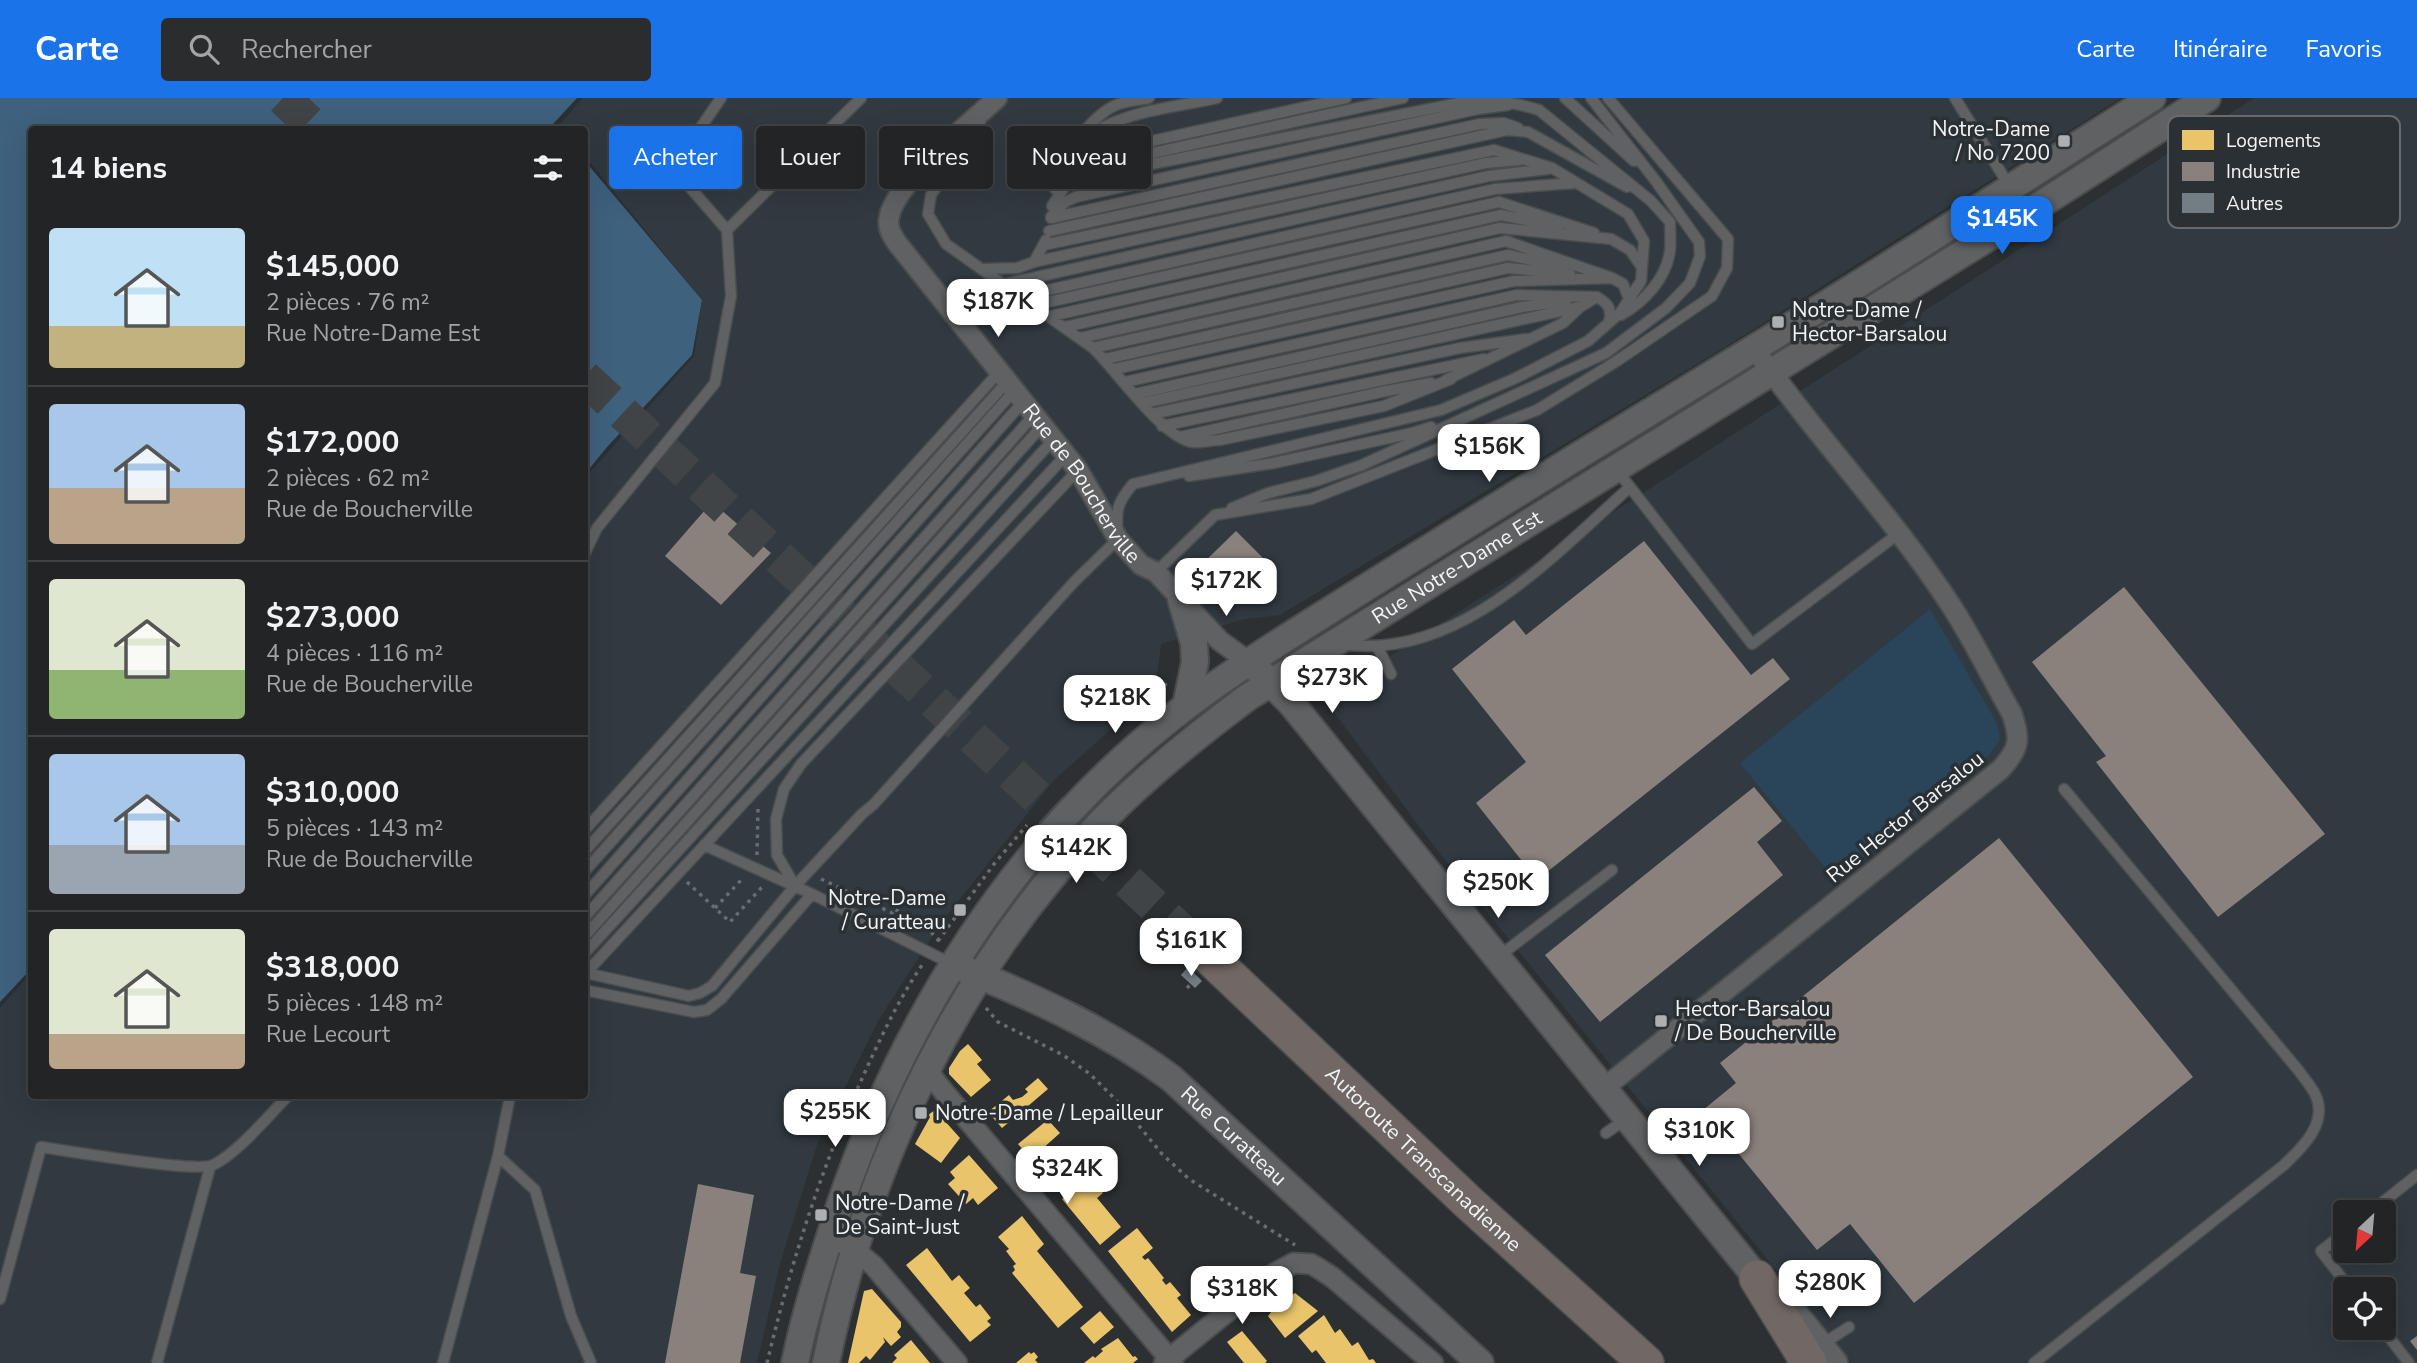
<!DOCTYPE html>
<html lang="fr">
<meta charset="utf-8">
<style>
:root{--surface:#222426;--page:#2a2c2e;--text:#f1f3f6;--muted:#a2a4a7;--line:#3f4143;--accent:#1a73e8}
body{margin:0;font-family:"Nunito Sans",sans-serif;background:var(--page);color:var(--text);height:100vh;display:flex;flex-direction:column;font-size:26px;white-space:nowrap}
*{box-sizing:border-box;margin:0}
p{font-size:23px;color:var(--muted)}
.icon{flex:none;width:38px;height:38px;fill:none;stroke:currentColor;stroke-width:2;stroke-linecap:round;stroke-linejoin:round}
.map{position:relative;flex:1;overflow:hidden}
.drawer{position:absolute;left:28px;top:28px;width:560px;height:973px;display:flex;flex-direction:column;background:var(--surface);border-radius:7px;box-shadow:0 7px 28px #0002,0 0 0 2px var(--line)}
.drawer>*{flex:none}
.banner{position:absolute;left:609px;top:28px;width:665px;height:63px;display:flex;gap:14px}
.needle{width:46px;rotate:206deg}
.tools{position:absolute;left:2333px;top:1102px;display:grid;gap:14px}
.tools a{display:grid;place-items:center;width:63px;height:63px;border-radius:7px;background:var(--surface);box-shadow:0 7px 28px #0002,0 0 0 2px var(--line);font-size:35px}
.price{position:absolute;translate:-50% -60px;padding:0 16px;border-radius:14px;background:#fff;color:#222;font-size:23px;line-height:46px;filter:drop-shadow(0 2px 4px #0008)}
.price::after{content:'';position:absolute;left:50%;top:42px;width:21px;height:16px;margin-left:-10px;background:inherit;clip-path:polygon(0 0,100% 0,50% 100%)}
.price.selected{background:var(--accent);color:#fff}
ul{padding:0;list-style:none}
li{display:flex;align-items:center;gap:21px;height:175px;padding:0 21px}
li+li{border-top:2px solid var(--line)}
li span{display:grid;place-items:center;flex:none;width:196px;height:140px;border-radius:7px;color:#555}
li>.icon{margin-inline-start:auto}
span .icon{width:84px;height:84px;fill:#fffc;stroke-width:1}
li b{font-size:30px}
h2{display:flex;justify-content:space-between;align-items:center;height:84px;padding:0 21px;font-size:30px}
.chip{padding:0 24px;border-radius:7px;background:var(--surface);box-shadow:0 7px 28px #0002,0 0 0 2px var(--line);font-size:24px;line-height:63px}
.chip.selected{background:var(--accent);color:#fff}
header{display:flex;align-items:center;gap:42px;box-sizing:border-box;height:98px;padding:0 35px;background:var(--accent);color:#fff}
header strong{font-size:33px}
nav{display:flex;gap:38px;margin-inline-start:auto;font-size:24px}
.search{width:490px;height:63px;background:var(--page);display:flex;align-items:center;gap:18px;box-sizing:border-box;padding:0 24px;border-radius:7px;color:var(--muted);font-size:26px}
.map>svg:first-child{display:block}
</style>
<header>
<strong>Carte</strong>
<div class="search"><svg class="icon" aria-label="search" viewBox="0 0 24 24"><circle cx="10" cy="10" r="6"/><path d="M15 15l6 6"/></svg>Rechercher</div>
<nav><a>Carte</a><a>Itinéraire</a><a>Favoris</a></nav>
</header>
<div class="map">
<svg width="2417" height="1265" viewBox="0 0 2417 1265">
<rect width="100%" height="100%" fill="#2d3032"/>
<path fill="#313a41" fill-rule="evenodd" d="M 583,0 L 2121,0 L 1727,248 L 1280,517 L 1245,521 L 1161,546 L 1155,592 L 1053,683 L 941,825 L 878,923 L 818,1044 L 781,1162 L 757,1265 L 0,1265 L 0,910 L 31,875 L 32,998 L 584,998 L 585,380 L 694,258 L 702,202 L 585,58 L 584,32 L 562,31 L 559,27 Z
M 2254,0 L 2417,0 L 2417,1265 L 1851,1265 L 1437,752 L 1324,601 ZM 2345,1115 L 2384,1115 L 2384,1153 L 2345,1153 ZM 2345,1192 L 2384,1192 L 2384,1230 L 2345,1230 Z"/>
<path fill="#2a4459" d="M 1930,511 L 1997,625 L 2000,642 L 1989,657 L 1835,782 L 1740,665 Z"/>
<path fill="#3e617d" d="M 0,0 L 577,0 L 553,26 L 558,31 L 32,32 L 32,870 L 0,904 Z
M 585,63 L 702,202 L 692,257 L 607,349 L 585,376 Z"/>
<path fill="#e9c46a" d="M 968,946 L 982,962 L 977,966 L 991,982 L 971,999 L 949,976 L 949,970 L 960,953 Z
M 1038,980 L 1048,991 L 1002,1030 L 988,1014 L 1009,997 L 1013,1002 L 1022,999 L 1028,994 L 1025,991 Z
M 935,1012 L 960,1040 L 941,1065 L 915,1046 L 930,1019 L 928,1017 Z
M 1049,1023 L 1060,1035 L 1031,1061 L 1018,1046 L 1045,1024 Z
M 1065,1055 L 1070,1060 L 1075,1055 L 1084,1064 L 1055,1090 L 1042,1075 Z
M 969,1057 L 998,1090 L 978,1107 L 973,1100 L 966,1106 L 948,1086 L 955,1080 L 950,1074 Z
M 1089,1079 L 1103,1095 L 1097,1100 L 1121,1129 L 1100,1147 L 1062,1101 Z
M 1022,1118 L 1044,1146 L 1037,1153 L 1083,1209 L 1058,1230 L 1012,1175 L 1015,1172 L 1013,1168 L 1016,1166 L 1006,1153 L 1009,1151 L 998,1139 Z
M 1137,1130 L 1153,1150 L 1142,1159 L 1145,1162 L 1148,1160 L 1164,1180 L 1162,1182 L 1166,1187 L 1170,1184 L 1181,1197 L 1177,1200 L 1191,1217 L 1172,1234 L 1108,1153 Z
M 927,1150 L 952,1183 L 959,1177 L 970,1190 L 964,1195 L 976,1209 L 980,1206 L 991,1220 L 987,1223 L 991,1227 L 970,1244 L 906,1167 Z
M 872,1191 L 901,1224 L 901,1229 L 897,1234 L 901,1239 L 891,1248 L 883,1239 L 885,1244 L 870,1262 L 866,1258 L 859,1265 L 848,1265 L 864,1193 Z
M 1295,1195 L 1318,1213 L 1285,1240 L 1268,1218 L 1277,1207 Z
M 1100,1213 L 1114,1229 L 1094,1246 L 1080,1230 Z
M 1324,1217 L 1335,1235 L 1340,1231 L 1352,1248 L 1358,1244 L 1369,1262 L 1373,1261 L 1376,1265 L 1326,1265 L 1316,1252 L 1312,1255 L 1298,1238 Z
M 1242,1233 L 1267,1263 L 1265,1265 L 1244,1265 L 1227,1244 Z
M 1118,1240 L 1133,1259 L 1135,1258 L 1138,1261 L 1133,1265 L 1084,1265 L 1093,1258 L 1095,1260 L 1103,1253 L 1101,1251 Z
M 911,1242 L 930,1265 L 892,1265 L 897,1260 L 894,1257 Z
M 1029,1254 L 1031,1256 L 1034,1254 L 1038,1259 L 1035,1262 L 1038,1265 L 1016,1265 Z"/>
<path fill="#8a817c" d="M 712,404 L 771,455 L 721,507 L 665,458 Z
M 1236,433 L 1272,469 L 1236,505 L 1199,469 Z
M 1644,443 L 1751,577 L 1773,560 L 1790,581 L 1537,782 L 1476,705 L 1526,664 L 1452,571 L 1514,522 L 1526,537 Z
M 2124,489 L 2325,736 L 2218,819 L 2096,664 L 2106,658 L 2032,564 Z
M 1754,689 L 1782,723 L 1757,744 L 1783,777 L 1600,924 L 1545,857 Z
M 1999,740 L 2193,979 L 1914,1205 L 1850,1126 L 1817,1152 L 1703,1012 L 1736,985 L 1720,965 Z
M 698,1086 L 754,1097 L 740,1175 L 756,1178 L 740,1265 L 665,1265 Z
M 2417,1238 L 2417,1252 L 2410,1243 Z"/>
<path fill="#737d84" d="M 1188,869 L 1202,883 L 1195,890 L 1181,877 Z"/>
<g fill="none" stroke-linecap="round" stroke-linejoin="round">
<path stroke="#414446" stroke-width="35" stroke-dasharray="35 18" stroke-linecap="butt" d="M 283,0 L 317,32
M 584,279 L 1203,853"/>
<g stroke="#4a4d4e" stroke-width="13">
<path id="lane" d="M 721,0 L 673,70 L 727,132
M 1565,0 L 1634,63
M 1955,0 L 2026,115
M 980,25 L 931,97 L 928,116 L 946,146 L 1093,250 C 1117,273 1163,340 1192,344 C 1201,345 1212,342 1220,342 L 1384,308 L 1451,281
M 1082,43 C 1118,13 1172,10 1217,0
M 1060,69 C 1069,49 1095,16 1116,7 C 1125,3 1138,2 1149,0
M 1059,72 L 1070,63 L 1080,59 L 1346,0
M 1055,91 L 1064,78 L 1075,72 L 1403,0
M 1052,108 L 1067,85 L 1076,81 L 1474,2 C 1497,2 1517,5 1539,12 L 1651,103 L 1670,124 C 1670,133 1671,143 1670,152 C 1667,180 1644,204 1621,217
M 1051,119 L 1065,104 L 1076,99 L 1478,11 L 1508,7
M 1051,120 L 1480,26 L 1504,25 L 1518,30
M 1049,133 L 1507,32 L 1528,34 L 1627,89
M 1034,164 L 1486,65 L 1519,62
M 984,171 L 1017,170 L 1034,164 L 1046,142
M 1005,186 L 1489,78 L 1548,71
M 1022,198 L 1495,91 L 1575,85
M 1035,207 L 1499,104 L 1594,135
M 1051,218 L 1501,117 L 1559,129
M 1065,229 L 1500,130 L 1611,141 L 1630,152 L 1641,168
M 1080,240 L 1506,143 L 1612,180
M 1093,250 L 1508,157 L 1564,169
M 1105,261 L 1508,170 L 1570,176
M 1115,271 L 1514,183 L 1612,180 L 1623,186 L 1629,201
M 1446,282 L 1563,225 L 1580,209 L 1597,199 C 1609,206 1612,211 1609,224
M 1125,284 L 1517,197 L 1597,199
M 1135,296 L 1522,209 L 1566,203
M 1143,305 L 1579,209
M 1152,316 L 1460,250 L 1526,241
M 1162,328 L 1484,261
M 1180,339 L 1386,293 L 1431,285
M 1616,371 L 1752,546 L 1898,436
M 1189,378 L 1274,365 L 1412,335 L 1431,329
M 1232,410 L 1268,395 L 1316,383 L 1362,367 L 1606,255 L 1666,210 L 1690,185 L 1700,158 L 1699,144 L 1655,82 L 1591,0
M 584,457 L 597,430 L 715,285 L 731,198 L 727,132 L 861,0
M 1156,474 L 1215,417 L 1311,401 L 1537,312 L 1617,263 L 1712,198 L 1727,170 L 1728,141 L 1608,0
M 1342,546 C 1457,564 1553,458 1630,389
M 1378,550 L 1391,576
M 584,733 L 999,274
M 704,747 L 812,796 L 952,866
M 584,754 L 1007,284
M 584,774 L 1014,293
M 795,788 L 777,757 L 776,721 L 784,691 L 801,666 L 1078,372
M 584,798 L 1023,304
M 584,820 L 1034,317
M 584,839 L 1042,328
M 584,856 L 1053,342
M 1498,859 L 1612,772
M 586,875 L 689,898 L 700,895 L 712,888 L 795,788 L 862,716 L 874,706 L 1074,484 L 1118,441 C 1116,414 1115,407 1133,386 L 1441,312 L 1516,280 L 1588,243 L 1620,215 L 1641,183 L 1644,143 L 1628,116 L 1552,70 L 1494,52 L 1044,147
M 584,877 L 1066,357
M 584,892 L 694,914 L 707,912 L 721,901 L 812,796
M 1606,1035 L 1626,1021
M 1647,1043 L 1677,1019
M 498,1058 L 535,1092 L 571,1218 L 591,1265
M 2369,1115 L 2417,1077
M 2345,1134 L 2321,1153 L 2351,1192
M 0,1201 L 41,1049 C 68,1053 197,1075 213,1067 C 238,1055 268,1018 288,998
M 2382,1230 L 2409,1265
M 1821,1247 L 1849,1229
M 157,1265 L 210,1069
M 443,1265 L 498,1058 L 510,998
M 2034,1265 L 2284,1067 C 2303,1049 2329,1024 2315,996 C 2311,988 2304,980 2299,973 L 2064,691"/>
</g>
<g stroke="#4a4d4e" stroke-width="23">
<g id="street">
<path id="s1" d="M 997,0 C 970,26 894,85 889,120 C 887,130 892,137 897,145 L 1078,372 L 1118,441 L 1141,467 L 1156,474 L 1220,543 L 1249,564"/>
<path d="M 931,962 C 926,975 936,983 944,994 L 1173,1265"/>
<path d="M 1604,990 L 2001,671 C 2019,651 2021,642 2012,616 C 1992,581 1974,543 1952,509 C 1893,418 1816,339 1754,250"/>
<path d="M 829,1139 L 855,1152 L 874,1168 L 957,1265"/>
<path d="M 1164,1265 L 1275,1175 L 1294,1165 L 1311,1166 L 1318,1170 L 1332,1179 L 1433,1265"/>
</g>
</g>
<g stroke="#4a4d4e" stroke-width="30">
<g id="secondary">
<path d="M 1181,501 L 1194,545 L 1195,564 L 1186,608"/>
<path d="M 1258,572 L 1291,605 L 1757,1180 L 1789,1209 L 1834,1265"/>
<path id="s2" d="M 964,871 C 1035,900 1108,933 1171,980 L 1480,1265"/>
<path d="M 795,1265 C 806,1211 823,1160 840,1107 C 905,918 1014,744 1172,619 C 1223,579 1278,545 1332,511 C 1414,459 1496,409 1578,358 C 1647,316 1716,274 1784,232 C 1908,157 2029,77 2152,0"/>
<path id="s3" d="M 826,1265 C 867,1064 959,871 1102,723 C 1147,677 1197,637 1248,599 L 2026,116 L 2207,0"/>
</g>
</g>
<g stroke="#4a4d4e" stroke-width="38">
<g id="highway">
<path id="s4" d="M 1203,853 L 1469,1105 L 1646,1265"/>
<path d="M 1757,1180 L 1809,1265"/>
</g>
</g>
<path stroke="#6a6c6e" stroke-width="3.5" stroke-dasharray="3.5 5" stroke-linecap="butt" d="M 1155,602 L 1163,592 L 1167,582
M 757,757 L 758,709
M 821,781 L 892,815 L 894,811 L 925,827 L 939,843
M 687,784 L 730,824 L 762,789
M 715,810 L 744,779
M 938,843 L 994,766 L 1027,727
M 1187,890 L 1191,886
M 986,910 L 998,924 L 1063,957 L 1090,976 L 1126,1012 L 1162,1056 L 1189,1081 L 1295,1147
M 767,1265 C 790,1169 819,1076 860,985 C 878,945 897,904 922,867"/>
<use href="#lane" stroke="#5f6163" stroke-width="10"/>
<use href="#street" stroke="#5f6163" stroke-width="19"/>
<use href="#secondary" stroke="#5f6163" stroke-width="26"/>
<use href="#highway" stroke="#716865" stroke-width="35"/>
</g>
<g fill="#adb0b2" stroke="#2b3034" stroke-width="2.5">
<rect x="2057" y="36" width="14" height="14" rx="3.5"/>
<rect x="1771" y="217" width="14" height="14" rx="3.5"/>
<rect x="953" y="805" width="14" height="14" rx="3.5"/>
<rect x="1654" y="916" width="14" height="14" rx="3.5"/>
<rect x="914" y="1008" width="14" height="14" rx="3.5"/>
<rect x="814" y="1110" width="14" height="14" rx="3.5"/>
</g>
<g text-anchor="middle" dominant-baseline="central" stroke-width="7" stroke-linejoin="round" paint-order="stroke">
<g font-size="21" fill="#f2f5f7" stroke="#2b3034" text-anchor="start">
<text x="2050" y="31" text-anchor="end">Notre-Dame<tspan x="2050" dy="24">/ No 7200</tspan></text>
<text x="1792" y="212">Notre-Dame /<tspan x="1792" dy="24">Hector-Barsalou</tspan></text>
<text x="946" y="800" text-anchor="end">Notre-Dame<tspan x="946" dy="24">/ Curatteau</tspan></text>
<text x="1675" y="911">Hector-Barsalou<tspan x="1675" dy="24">/ De Boucherville</tspan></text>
<text x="935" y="1015">Notre-Dame / Lepailleur</text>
<text x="835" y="1105">Notre-Dame /<tspan x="835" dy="24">De Saint-Just</tspan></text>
</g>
<g font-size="21" fill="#f2f5f7" stroke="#2b3034">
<text stroke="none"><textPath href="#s1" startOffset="494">Rue de Boucherville</textPath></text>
<text stroke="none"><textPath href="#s3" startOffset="1054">Rue Notre-Dame Est</textPath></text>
<text transform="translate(1905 719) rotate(-39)">Rue Hector Barsalou</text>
<text stroke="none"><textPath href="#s2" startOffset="320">Rue Curatteau</textPath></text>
<text stroke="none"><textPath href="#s4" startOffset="303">Autoroute Transcanadienne</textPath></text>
</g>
</g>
<rect x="2168" y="18" width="232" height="112" rx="10" fill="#2b3034" stroke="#676b6e" stroke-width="2"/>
<rect x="2182" y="32" width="32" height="20" fill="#e9c46a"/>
<rect x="2182" y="64" width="32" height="19" fill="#8a817c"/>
<rect x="2182" y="95" width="32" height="20" fill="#737d84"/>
<g font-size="19" fill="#f2f5f7">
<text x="2226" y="49">Logements</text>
<text x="2226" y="80">Industrie</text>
<text x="2226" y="112">Autres</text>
</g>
</svg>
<div class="tools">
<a><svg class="needle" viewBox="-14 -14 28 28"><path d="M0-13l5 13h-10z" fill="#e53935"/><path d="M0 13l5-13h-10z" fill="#a2a4a7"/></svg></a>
<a><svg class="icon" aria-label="locate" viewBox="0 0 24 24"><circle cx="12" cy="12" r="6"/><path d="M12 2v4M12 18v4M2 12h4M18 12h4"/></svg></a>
</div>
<b class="price selected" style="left:2002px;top:158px">$145K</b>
<b class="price" style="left:998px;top:241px">$187K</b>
<b class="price" style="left:1489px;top:386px">$156K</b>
<b class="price" style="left:1226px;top:520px">$172K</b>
<b class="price" style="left:1332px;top:617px">$273K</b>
<b class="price" style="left:1115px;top:637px">$218K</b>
<b class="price" style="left:1076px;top:787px">$142K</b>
<b class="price" style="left:1498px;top:822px">$250K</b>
<b class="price" style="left:1191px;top:880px">$161K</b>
<b class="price" style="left:835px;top:1051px">$255K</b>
<b class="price" style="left:1699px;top:1070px">$310K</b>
<b class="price" style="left:1067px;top:1108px">$324K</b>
<b class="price" style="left:1830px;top:1222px">$280K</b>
<b class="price" style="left:1242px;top:1228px">$318K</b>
<div class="banner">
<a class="chip selected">Acheter</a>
<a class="chip">Louer</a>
<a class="chip">Filtres</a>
<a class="chip">Nouveau</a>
</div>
<section class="drawer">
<h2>14 biens<svg class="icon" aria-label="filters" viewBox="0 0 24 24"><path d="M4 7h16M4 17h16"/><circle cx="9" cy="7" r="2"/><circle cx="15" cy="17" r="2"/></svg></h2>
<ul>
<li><span style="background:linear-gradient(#bfe0f5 70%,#c2b280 0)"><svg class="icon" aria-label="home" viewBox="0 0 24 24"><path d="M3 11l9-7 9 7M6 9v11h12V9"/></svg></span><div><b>$145,000</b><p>2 pièces · 76 m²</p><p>Rue Notre-Dame Est</p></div></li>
<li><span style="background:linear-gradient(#a9c7e8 60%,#b9a48a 0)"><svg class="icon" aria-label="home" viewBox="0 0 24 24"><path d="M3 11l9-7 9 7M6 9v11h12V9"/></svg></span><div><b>$172,000</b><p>2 pièces · 62 m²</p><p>Rue de Boucherville</p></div></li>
<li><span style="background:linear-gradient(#dfe7d0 65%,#8fb573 0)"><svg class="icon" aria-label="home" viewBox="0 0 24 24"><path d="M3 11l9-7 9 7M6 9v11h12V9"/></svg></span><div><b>$273,000</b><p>4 pièces · 116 m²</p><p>Rue de Boucherville</p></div></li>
<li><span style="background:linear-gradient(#a9c7e8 65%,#9aa5b1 0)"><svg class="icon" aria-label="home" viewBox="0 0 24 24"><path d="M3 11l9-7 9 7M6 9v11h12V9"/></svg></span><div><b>$310,000</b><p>5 pièces · 143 m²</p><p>Rue de Boucherville</p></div></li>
<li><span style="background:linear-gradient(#dfe7d0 75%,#b9a48a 0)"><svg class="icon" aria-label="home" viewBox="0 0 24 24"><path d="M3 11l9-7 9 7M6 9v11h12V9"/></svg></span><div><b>$318,000</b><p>5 pièces · 148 m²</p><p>Rue Lecourt</p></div></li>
</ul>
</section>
</div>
